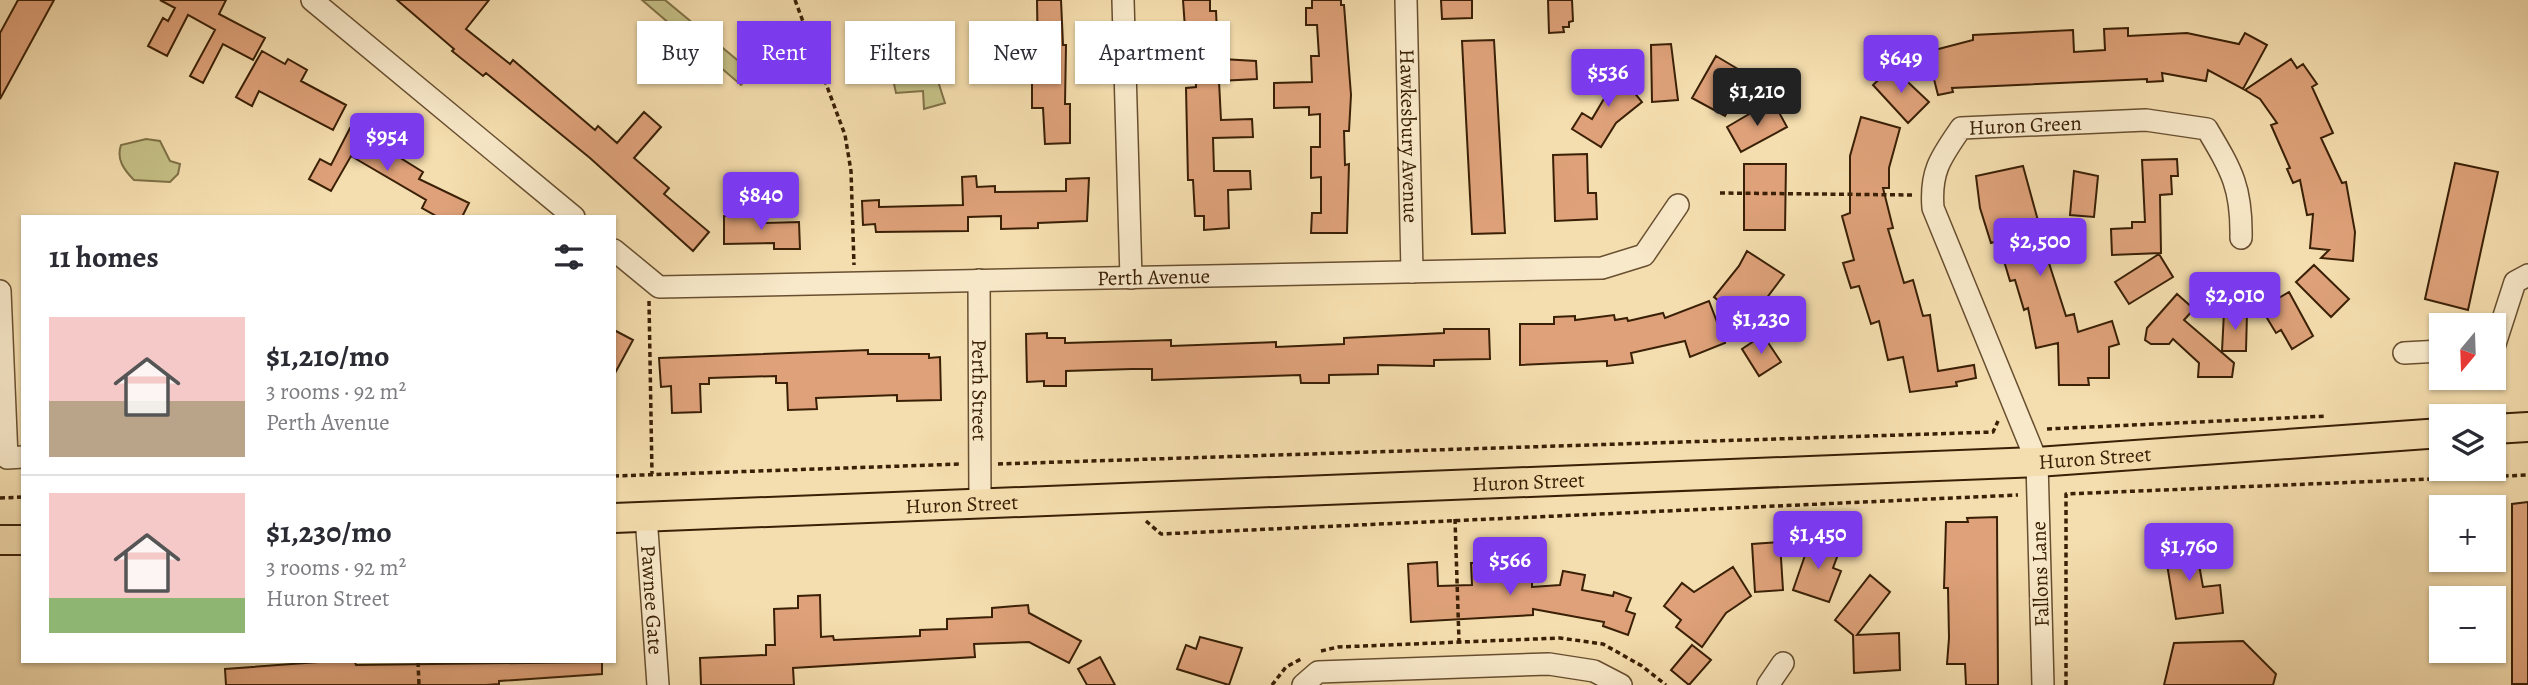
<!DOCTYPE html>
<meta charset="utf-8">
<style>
:root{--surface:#fff;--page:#f2f2f3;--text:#2b2b33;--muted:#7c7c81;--line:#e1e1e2;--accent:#7c3aed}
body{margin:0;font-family:Alegreya,serif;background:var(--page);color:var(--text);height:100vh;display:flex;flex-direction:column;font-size:26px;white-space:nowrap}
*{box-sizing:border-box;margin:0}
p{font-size:23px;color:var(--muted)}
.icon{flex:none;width:38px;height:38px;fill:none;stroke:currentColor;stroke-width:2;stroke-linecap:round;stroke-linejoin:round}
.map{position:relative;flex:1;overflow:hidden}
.details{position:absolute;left:21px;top:215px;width:595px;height:448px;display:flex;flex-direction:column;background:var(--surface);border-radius:0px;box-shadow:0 2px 5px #0004}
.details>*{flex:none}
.guide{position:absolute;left:637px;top:21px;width:665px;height:63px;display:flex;gap:14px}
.needle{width:46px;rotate:199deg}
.controls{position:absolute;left:2429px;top:313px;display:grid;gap:14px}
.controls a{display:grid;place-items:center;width:77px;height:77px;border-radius:0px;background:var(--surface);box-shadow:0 2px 5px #0004;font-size:35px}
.price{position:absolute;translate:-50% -60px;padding:0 16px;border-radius:7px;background:var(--accent);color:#fff;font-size:23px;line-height:46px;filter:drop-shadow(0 2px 4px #0008)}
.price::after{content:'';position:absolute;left:50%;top:42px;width:21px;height:16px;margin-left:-10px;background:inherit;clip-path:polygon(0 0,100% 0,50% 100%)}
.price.selected{background:#222;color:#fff}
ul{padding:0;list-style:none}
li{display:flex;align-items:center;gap:21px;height:175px;padding:0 28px}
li+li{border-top:2px solid var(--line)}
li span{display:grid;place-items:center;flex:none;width:196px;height:140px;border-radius:0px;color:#555}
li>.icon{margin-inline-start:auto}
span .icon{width:84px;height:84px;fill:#fffc;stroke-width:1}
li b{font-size:30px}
h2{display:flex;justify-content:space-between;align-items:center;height:84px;padding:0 28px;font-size:30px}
.pill{padding:0 24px;border-radius:0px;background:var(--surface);box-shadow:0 2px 5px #0004;font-size:24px;line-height:63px}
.pill.selected{background:var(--accent);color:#fff}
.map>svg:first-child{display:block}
</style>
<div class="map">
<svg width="2528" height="685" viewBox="0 0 2528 685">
<rect width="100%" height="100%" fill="#f4ddae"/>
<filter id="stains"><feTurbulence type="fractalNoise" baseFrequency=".00286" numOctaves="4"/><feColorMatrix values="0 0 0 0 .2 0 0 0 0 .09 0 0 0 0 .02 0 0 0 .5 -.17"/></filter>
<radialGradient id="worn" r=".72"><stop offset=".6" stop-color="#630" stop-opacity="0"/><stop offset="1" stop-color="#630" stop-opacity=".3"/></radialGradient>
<path fill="#c4bf85" stroke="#7f7046" stroke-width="2" d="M 642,0 L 665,0 L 753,73 L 741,85 Z
M 919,42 L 938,57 L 937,78 L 945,103 L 924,109 L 923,91 L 896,93 L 888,57 L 900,46 Z
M 146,139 L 160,141 L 170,161 L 180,164 L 178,174 L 170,182 L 134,180 C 124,170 116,159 121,145 Z"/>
<path fill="#dea179" stroke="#3a2006" stroke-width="2" d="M 18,0 L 54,0 L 0,99 L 0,33 Z
M 160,0 L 226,0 L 219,14 L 265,38 L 253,60 L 223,44 L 203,83 L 190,76 L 215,30 L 188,15 L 167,56 L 148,46 L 163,18 L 168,21 L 175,8 Z
M 397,0 L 489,0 L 466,29 L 510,64 L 513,60 L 595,130 L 598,126 L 617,143 L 644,112 L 661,127 L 634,158 L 669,188 L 664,194 L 709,232 L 693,251 L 590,158 L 486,73 L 483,76 L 452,51 L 454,49 Z
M 1037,0 L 1061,0 L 1063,45 L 1066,45 L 1065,104 L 1070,104 L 1070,143 L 1045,144 L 1043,108 L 1032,108 L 1032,65 L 1038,64 Z
M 1183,0 L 1210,0 L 1210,11 L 1216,11 L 1217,32 L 1221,32 L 1222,59 L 1256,61 L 1257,79 L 1219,81 L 1221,120 L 1252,119 L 1253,137 L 1213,138 L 1214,171 L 1250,171 L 1251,189 L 1228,190 L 1229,228 L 1204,230 L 1204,216 L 1195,216 L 1193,180 L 1188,180 L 1186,88 L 1196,87 L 1195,56 L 1187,56 Z
M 1312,0 L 1341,0 L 1341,5 L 1344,5 L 1351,95 L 1349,131 L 1344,131 L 1345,165 L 1349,164 L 1347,233 L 1311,233 L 1312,213 L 1321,213 L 1321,177 L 1311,178 L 1311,147 L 1320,147 L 1320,114 L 1309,115 L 1309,107 L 1274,108 L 1274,83 L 1312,82 L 1311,56 L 1319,56 L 1317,25 L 1306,25 L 1306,8 L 1312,8 Z
M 1441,0 L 1472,0 L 1472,18 L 1442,19 Z
M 1548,0 L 1572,0 L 1573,21 L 1569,22 L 1569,27 L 1563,27 L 1564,32 L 1549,33 Z
M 2128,28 L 2128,36 L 2187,33 L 2239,44 L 2245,33 L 2267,45 L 2243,89 L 2208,70 L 2206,81 L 2162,73 L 2163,81 L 2147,82 L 2147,79 L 1952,88 L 1953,92 L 1938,95 L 1927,52 L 1973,40 L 1973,35 L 2073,30 L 2074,52 L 2105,50 L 2104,29 Z
M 1494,40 L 1505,233 L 1472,234 L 1462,41 Z
M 1671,44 L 1678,100 L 1652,102 L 1651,45 Z
M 262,51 L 285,64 L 288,59 L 307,70 L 301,81 L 346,105 L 333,130 L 259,91 L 252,106 L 236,97 Z
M 1716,56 L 1748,75 L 1725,116 L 1692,98 Z
M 2291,59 L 2297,68 L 2303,64 L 2317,84 L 2312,87 L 2333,133 L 2321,138 L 2342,183 L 2346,182 L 2355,232 L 2353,261 L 2321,258 L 2329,250 L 2310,248 L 2313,214 L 2307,215 L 2300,180 L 2293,183 L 2287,169 L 2290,168 L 2271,125 L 2277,123 L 2260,99 L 2245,90 Z
M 1892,67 L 1929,102 L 1908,123 L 1873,85 Z
M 1616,70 L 1642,102 L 1616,123 L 1601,147 L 1572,129 L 1582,113 L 1592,119 L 1605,97 L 1596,85 Z
M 1775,105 L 1787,127 L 1741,152 L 1727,127 L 1756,110 L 1759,114 Z
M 1861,117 L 1900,128 L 1889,168 L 1889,188 L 1883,188 L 1893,228 L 1888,229 L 1904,283 L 1913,280 L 1923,316 L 1930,315 L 1938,371 L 1974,365 L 1976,378 L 1956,382 L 1957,386 L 1910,392 L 1903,357 L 1888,360 L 1879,321 L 1871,324 L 1859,286 L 1851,288 L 1843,263 L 1854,260 L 1842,216 L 1850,213 L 1850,156 Z
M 350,128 L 365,135 L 367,130 L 386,140 L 383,147 L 423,172 L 419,179 L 469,203 L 462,217 L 438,217 L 422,208 L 426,200 L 351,156 L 331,191 L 309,179 L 320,159 L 331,165 Z
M 1587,154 L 1588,193 L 1596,193 L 1597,219 L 1555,221 L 1553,155 Z
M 2177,159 L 2178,176 L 2171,176 L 2172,194 L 2160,195 L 2161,253 L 2112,255 L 2111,229 L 2132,228 L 2132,222 L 2145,222 L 2142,160 Z
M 2455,163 L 2498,172 L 2468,310 L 2425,299 Z
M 1744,164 L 1786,164 L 1785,230 L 1744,230 Z
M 2023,166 L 2040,228 L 2038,229 L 2066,316 L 2074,314 L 2078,332 L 2112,321 L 2119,344 L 2109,347 L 2109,378 L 2088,378 L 2089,385 L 2059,385 L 2058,343 L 2036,348 L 2028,308 L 2024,310 L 2015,280 L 2010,281 L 1998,241 L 1991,243 L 1980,208 L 1976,176 Z
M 2074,171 L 2098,176 L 2094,217 L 2070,215 Z
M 976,176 L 977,187 L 995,186 L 995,192 L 1066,191 L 1066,179 L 1089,178 L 1087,221 L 1038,223 L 1038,228 L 1001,229 L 1001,216 L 968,217 L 968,231 L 876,232 L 875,224 L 863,225 L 862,201 L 879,200 L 879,207 L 963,205 L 962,177 Z
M 724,216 L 765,216 L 765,223 L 799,222 L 800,249 L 774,249 L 774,243 L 724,244 Z
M 1747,251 L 1784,275 L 1747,324 L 1714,297 L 1739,266 Z
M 2159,254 L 2173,277 L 2129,304 L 2115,282 Z
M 2314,265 L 2349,299 L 2331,317 L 2296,282 Z
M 2289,292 L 2313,336 L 2292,349 L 2281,330 L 2276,333 L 2261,308 Z
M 2177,294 L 2194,309 L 2184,320 L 2234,363 L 2232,377 L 2198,377 L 2199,363 L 2173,339 L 2169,344 L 2151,344 L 2145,340 L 2147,328 Z
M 1709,301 L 1725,343 L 1690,357 L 1685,341 L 1631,353 L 1633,363 L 1607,366 L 1607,361 L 1520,365 L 1520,324 L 1554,324 L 1554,317 L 1575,316 L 1575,320 L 1614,315 L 1615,320 L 1627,318 L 1628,321 L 1663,313 L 1665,318 Z
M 2224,312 L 2247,313 L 2246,351 L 2222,351 Z
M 1444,329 L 1489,329 L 1490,359 L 1434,360 L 1434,366 L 1378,365 L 1378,374 L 1329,375 L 1329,383 L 1301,383 L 1300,375 L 1152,380 L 1152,369 L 1132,369 L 1066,371 L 1066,386 L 1044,386 L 1044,381 L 1027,382 L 1026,334 L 1047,333 L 1047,338 L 1065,338 L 1065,343 L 1171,340 L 1171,346 L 1276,342 L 1276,347 L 1344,344 L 1344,338 L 1444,333 Z
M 614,330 L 633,340 L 614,375 Z
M 1763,335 L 1781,362 L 1759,376 L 1742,349 Z
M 868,350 L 868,354 L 929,354 L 929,358 L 940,357 L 941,400 L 897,401 L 897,395 L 816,398 L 817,409 L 788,410 L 787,383 L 776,383 L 776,376 L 709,378 L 709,384 L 700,384 L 701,412 L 672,413 L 671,386 L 661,387 L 659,358 Z
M 2528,502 L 2528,684 L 2512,684 L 2512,504 Z
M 1997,517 L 1998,685 L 1966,685 L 1965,664 L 1947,664 L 1949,638 L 1948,588 L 1944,588 L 1946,522 L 1968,522 L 1967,518 Z
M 2185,536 L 2189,560 L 2198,559 L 2203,587 L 2220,585 L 2223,613 L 2176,619 L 2163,540 Z
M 1811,538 L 1840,549 L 1833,568 L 1841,571 L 1829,602 L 1793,590 Z
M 1780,542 L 1783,590 L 1755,592 L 1752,544 Z
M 1437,562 L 1438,586 L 1472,585 L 1471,563 L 1503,562 L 1503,571 L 1532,570 L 1532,587 L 1560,585 L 1563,571 L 1585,575 L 1582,590 L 1613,596 L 1614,592 L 1631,598 L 1626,611 L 1635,614 L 1628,635 L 1603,626 L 1604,622 L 1533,609 L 1533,615 L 1411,622 L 1408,564 Z
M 1733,567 L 1751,596 L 1726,613 L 1702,647 L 1676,627 L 1681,620 L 1664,606 L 1682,583 L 1694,592 Z
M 1870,575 L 1890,592 L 1857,635 L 1899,633 L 1900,670 L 1854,673 L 1853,635 L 1835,620 Z
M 820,595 L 821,637 L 833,636 L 834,640 L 920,636 L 920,630 L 947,629 L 947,619 L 992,617 L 992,608 L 1028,605 L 1029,613 L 1081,641 L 1069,663 L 1029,642 L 974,644 L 975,657 L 793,668 L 794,685 L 701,685 L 700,658 L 766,655 L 766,645 L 775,645 L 774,609 L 798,608 L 798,596 Z
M 1200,637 L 1242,648 L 1229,685 L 1177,669 L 1186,645 L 1196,649 Z
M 2243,641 L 2276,674 L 2273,685 L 2164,685 L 2174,643 Z
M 1692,645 L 1711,660 L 1689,685 L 1671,670 Z
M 1100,657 L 1115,685 L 1087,685 L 1078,669 Z
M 319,662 L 355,662 L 356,665 L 602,662 L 602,674 L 499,681 L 499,684 L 486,685 L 226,685 L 225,669 Z"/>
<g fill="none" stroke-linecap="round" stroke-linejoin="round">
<g stroke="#684f30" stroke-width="24">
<g id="minor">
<path d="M 312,0 L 574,217"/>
<path d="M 1123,0 L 1131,278"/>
<path id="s1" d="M 1406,0 L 1412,272"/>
<path id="s2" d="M 614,250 L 659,287 L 1602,268 L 1644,255 L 1678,205"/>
<path id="s3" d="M 979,280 L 980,502"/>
<path d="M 0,291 L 7,458 L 23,457"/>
<path d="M 2494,347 L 2515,282 L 2528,275"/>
<path d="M 2404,353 L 2441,351"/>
<path id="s4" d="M 646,516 L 658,685"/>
<path d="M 1303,685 L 1318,672 L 1549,664 L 1594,671 L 1621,685"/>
<path d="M 1768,685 L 1783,663"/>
<path id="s5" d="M 2043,685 L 2037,462 L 1933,208 C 1930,171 1941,157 1961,128 L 2146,120 L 2207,129 C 2232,171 2242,188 2241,238"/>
</g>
</g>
<g stroke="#3a2006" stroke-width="32">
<g id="major">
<path d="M 2494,429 L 2528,427"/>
<path id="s6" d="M 614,518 L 2037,462 L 2441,433"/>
<path d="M 0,540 L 23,540"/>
</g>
</g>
<path stroke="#3a2006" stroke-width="3.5" stroke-dasharray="5 3.5" stroke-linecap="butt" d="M 795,0 L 845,135 L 851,171 L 854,265
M 1720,193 L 1914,195
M 649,301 L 652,474
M 2446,410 L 2484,408
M 2047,429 L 2327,416
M 998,464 L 1993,432 L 1998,421
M 614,476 L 961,464
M 0,498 L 23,497
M 1455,519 L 1459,641
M 1146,521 L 1161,534 L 2018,495
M 1321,651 L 1338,647 L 1560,638 L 1603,644 L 1642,666 L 1666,685
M 418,662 L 419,685
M 1272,685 L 1286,667 L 1301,659
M 2066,685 L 2066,494 L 2528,475"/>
<use href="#minor" stroke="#f8e9ca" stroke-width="21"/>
<use href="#major" stroke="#f4ddae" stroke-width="28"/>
</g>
<g text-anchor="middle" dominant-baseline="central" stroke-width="5" stroke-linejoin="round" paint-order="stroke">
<g font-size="21" fill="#3a2006" stroke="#f8e9ca">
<text stroke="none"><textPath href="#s5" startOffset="649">Huron Green</textPath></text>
<text stroke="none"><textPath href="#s1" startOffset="136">Hawkesbury Avenue</textPath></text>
<text stroke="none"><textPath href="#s2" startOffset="553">Perth Avenue</textPath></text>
<text stroke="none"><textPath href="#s3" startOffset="110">Perth Street</textPath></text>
<text stroke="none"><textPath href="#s6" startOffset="1482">Huron Street</textPath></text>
<text stroke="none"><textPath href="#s6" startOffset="915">Huron Street</textPath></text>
<text stroke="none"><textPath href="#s6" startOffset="348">Huron Street</textPath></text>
<text transform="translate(2040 574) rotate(-92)">Fallons Lane</text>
<text stroke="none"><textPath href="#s4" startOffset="84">Pawnee Gate</textPath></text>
</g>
</g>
<rect width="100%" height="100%" filter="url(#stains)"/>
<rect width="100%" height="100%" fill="url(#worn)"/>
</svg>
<div class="controls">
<a><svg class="needle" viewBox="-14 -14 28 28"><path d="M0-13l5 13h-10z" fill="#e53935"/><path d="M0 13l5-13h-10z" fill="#7c7c81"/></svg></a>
<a><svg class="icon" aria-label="layers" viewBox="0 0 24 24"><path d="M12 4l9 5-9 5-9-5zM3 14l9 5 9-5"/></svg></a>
<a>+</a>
<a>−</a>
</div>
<b class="price" style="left:1901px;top:95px">$649</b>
<b class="price" style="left:1608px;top:109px">$536</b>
<b class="price selected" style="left:1757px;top:128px">$1,210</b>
<b class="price" style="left:387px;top:173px">$954</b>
<b class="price" style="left:761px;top:232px">$840</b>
<b class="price" style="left:2040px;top:278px">$2,500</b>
<b class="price" style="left:2235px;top:332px">$2,010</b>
<b class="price" style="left:1761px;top:356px">$1,230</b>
<b class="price" style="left:1818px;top:571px">$1,450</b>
<b class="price" style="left:2189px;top:583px">$1,760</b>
<b class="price" style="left:1510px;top:597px">$566</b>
<div class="guide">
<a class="pill">Buy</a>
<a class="pill selected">Rent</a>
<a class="pill">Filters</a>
<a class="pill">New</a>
<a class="pill">Apartment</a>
</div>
<section class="details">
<h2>11 homes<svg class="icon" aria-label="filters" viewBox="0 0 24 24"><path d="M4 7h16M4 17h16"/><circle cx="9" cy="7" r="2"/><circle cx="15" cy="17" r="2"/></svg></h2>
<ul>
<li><span style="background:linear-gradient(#f6c9c9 60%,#b9a48a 0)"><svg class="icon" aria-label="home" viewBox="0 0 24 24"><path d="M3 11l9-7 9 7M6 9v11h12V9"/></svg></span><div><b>$1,210/mo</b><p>3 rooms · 92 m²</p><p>Perth Avenue</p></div></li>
<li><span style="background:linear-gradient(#f6c9c9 75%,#8fb573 0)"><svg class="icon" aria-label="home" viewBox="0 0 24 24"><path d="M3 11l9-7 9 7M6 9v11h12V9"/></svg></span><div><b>$1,230/mo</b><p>3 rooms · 92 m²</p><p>Huron Street</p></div></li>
</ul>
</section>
</div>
